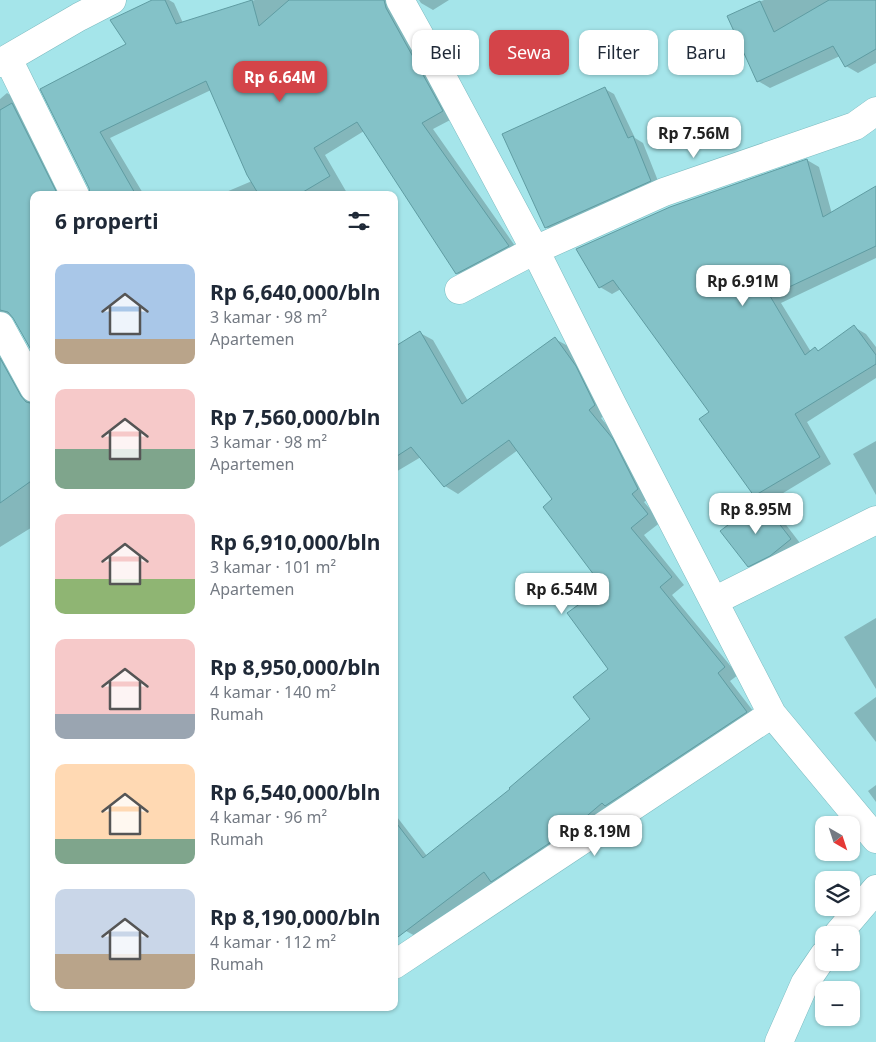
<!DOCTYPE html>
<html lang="id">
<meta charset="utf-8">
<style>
:root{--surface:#fff;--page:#f6f6f7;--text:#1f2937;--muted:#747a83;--accent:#d44449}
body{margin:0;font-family:"Noto Sans",sans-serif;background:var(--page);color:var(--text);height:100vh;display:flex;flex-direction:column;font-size:19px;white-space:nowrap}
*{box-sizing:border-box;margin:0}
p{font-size:16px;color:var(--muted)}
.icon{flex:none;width:28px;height:28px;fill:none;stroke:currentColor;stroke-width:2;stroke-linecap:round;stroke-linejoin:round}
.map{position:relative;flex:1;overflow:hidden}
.sheet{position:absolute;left:30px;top:191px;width:368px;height:820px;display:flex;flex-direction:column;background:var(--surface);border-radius:10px;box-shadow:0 1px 4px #0004}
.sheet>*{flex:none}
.hud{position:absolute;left:412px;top:30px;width:388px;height:45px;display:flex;gap:10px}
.needle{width:32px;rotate:141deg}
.controls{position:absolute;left:815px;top:816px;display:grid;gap:10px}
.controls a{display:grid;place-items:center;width:45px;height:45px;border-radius:10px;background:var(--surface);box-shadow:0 1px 4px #0004;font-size:25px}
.price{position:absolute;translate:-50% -42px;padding:0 11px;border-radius:10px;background:#fff;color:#222;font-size:16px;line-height:32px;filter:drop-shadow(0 1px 2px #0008)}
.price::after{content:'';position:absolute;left:50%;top:30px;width:15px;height:11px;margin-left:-8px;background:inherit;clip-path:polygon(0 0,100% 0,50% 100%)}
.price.current{background:var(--accent);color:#fff}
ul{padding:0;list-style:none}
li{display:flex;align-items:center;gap:15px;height:125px;padding:0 25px}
li span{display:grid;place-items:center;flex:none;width:140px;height:100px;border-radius:10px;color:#555}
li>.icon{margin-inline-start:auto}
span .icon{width:60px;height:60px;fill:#fffc;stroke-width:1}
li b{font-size:21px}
h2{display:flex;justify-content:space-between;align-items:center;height:60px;padding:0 25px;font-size:21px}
.pill{padding:0 18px;border-radius:10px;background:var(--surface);box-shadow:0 1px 4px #0004;font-size:18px;line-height:45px}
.pill.current{background:var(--accent);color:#fff}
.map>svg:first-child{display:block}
</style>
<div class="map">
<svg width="876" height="1042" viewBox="0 0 876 1042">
<rect width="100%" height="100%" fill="#a5e5ea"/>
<path fill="#0003" d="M 155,0 L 169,0 L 174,3 L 183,23 L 255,0 L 398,0 L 454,118 L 433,129 L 520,253 L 468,280 L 457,273 L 364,131 L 325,155 L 347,193 L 344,195 L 219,195 L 252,181 L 211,90 L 110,138 L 144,195 L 92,195 L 90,188 L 42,89 L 128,44 Z
M 419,0 L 449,0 L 433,10 L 421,3 Z
M 764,0 L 876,0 L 876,63 L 858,73 L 846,66 L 840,56 L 770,88 L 758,81 L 729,16 Z
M 605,89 L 614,94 L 635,138 L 643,143 L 660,186 L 556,233 L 546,227 Z
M 7,93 L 18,100 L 65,195 L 34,195 L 13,316 L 4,319 L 0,323 L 0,99 Z
M 807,160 L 819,167 L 832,214 L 876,198 L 876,258 L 781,303 L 811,352 L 815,349 L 820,352 L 854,327 L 866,334 L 876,347 L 876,378 L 807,422 L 831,464 L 765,504 L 774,509 L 803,547 L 761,573 L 748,566 L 722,532 L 763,500 L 755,495 L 711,413 L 621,289 L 612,294 L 600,287 Z
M 420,333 L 433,340 L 468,401 L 555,339 L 568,346 L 608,413 L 601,418 L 626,448 L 651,497 L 644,502 L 661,522 L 644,535 L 684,585 L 672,595 L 738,675 L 730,681 L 760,720 L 419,938 L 406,931 L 394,915 L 394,813 L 427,856 L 512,789 L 592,719 L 609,669 L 605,587 L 554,500 L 518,450 L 458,494 L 445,486 L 421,457 L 394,473 L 394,348 Z
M 0,345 L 32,404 L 34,405 L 34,526 L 0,547 Z
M 876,441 L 876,495 L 853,454 Z
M 876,618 L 876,689 L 844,637 Z
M 876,697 L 876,742 L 854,713 Z
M 876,785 L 876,802 L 868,791 Z"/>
<path fill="#84c2c8" stroke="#5f9ca2" d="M 152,0 L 165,0 L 176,24 L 252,0 L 259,26 L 289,0 L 384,0 L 386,8 L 443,111 L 422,123 L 509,246 L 456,274 L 357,122 L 314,148 L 330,176 L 298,195 L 259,195 L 247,175 L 206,81 L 100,132 L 136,195 L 90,195 L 89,188 L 40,89 L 126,44 L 110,20 Z
M 829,0 L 876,0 L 876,49 L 845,67 L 833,46 L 757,82 L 727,16 L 760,1 L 774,32 Z
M 605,87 L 628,138 L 633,136 L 651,181 L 545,228 L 502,134 Z
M 12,103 L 58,195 L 34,195 L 34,355 L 13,318 L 8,312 L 0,310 L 0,110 Z
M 807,159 L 823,217 L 876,186 L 876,246 L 770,296 L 805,355 L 815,347 L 818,351 L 854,325 L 876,355 L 876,364 L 795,414 L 820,457 L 754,496 L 699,419 L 709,412 L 613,280 L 599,288 L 576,249 L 670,207 Z
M 420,331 L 462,404 L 555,337 L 576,366 L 595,405 L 589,410 L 613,439 L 638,489 L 632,494 L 648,514 L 631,528 L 672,577 L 660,587 L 725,667 L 718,673 L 747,712 L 605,806 L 602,803 L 575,826 L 491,882 L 484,872 L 394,940 L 394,820 L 423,858 L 510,789 L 509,788 L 590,719 L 573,697 L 608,669 L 567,613 L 603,587 L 543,507 L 552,499 L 509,440 L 444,487 L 411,447 L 394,458 L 394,347 Z
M 0,358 L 21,396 L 26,402 L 34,404 L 34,479 L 0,503 Z
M 761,500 L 791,539 L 770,556 L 748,567 L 720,531 Z"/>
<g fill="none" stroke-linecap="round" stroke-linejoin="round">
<g stroke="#7cbbc0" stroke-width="29">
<path id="minor" d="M 400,0 L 430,54 L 535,250 L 612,404 L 772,714 L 876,839
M 8,59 L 75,195
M 0,63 L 79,17 L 112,0
M 459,290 L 535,250 L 664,192 L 855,126 L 876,111
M 0,326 L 34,388
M 714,601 L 876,520
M 837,935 L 876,889
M 394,965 L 772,714
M 779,1042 L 805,983 L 824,955"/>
</g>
<use href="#minor" stroke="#fff" stroke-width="28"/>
</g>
</svg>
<div class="controls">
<a><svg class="needle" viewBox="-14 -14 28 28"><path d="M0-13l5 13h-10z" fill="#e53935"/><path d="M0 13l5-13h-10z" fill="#747a83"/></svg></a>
<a><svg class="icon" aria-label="layers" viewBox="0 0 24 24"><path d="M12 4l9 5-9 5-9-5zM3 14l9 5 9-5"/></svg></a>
<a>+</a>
<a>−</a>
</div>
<b class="price current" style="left:280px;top:103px">Rp 6.64M</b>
<b class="price" style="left:694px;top:159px">Rp 7.56M</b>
<b class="price" style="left:743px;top:307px">Rp 6.91M</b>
<b class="price" style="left:756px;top:535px">Rp 8.95M</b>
<b class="price" style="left:562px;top:615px">Rp 6.54M</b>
<b class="price" style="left:595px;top:857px">Rp 8.19M</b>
<div class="hud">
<a class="pill">Beli</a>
<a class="pill current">Sewa</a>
<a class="pill">Filter</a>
<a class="pill">Baru</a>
</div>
<section class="sheet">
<h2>6 properti<svg class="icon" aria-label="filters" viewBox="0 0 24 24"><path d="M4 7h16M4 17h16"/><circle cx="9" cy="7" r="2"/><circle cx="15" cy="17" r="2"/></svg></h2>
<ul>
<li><span style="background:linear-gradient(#a9c7e8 75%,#b9a48a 0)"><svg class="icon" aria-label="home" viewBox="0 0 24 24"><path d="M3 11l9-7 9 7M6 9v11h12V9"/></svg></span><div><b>Rp 6,640,000/bln</b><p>3 kamar · 98 m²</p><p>Apartemen</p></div></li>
<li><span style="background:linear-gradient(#f6c9c9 60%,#7fa58c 0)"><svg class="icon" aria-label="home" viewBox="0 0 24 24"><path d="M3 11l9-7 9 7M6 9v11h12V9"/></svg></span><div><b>Rp 7,560,000/bln</b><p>3 kamar · 98 m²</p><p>Apartemen</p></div></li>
<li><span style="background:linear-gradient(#f6c9c9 65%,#8fb573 0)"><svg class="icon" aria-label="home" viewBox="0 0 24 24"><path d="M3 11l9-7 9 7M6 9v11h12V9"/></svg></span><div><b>Rp 6,910,000/bln</b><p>3 kamar · 101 m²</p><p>Apartemen</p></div></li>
<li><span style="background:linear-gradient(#f6c9c9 75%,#9aa5b1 0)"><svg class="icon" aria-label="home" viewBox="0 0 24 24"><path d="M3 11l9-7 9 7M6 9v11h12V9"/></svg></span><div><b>Rp 8,950,000/bln</b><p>4 kamar · 140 m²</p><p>Rumah</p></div></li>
<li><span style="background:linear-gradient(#ffd9b3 75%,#7fa58c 0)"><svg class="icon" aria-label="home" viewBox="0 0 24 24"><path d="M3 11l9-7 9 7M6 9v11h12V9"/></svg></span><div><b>Rp 6,540,000/bln</b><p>4 kamar · 96 m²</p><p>Rumah</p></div></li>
<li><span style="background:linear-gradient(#c9d6e8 65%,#b9a48a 0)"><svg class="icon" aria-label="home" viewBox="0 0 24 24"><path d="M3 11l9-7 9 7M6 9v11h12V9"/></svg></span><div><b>Rp 8,190,000/bln</b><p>4 kamar · 112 m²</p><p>Rumah</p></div></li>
</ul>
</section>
</div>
